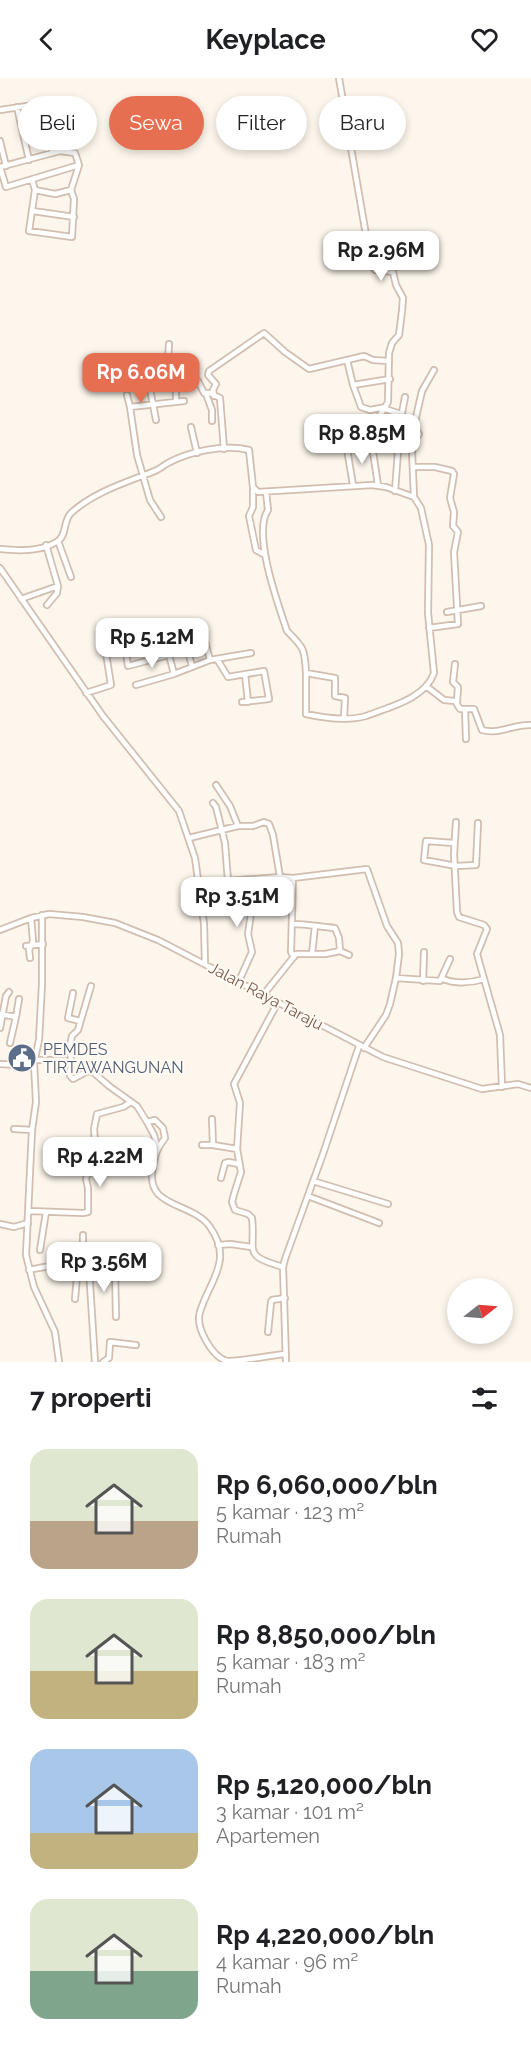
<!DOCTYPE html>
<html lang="id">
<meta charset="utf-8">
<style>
:root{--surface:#fff;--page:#f6f6f6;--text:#202124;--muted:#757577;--accent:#e76f51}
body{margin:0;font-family:Raleway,sans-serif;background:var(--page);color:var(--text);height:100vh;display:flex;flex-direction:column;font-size:22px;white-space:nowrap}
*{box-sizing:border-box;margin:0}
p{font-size:20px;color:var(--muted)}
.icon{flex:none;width:33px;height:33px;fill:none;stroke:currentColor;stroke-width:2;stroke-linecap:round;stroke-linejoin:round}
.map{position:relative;height:1284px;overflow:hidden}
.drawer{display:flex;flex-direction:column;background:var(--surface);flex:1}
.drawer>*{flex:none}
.top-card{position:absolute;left:18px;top:18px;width:495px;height:54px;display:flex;gap:12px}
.needle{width:39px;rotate:73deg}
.fabs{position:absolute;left:447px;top:1200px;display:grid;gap:12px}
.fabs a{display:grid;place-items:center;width:66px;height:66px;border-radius:50%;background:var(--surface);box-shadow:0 3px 9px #0003;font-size:30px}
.price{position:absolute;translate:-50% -51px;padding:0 14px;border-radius:12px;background:#fff;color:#222;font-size:20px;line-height:39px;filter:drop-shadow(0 2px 3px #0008)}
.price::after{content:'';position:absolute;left:50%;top:36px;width:18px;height:14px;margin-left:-9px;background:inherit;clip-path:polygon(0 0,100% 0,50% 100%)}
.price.on{background:var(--accent);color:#fff}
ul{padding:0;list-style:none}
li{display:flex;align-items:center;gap:18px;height:150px;padding:0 30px}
li span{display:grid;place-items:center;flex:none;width:168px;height:120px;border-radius:18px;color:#555}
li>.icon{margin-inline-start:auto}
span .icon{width:72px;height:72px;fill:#fffc;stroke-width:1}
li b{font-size:26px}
h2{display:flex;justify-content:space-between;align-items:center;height:72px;padding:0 30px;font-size:26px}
.tag{padding:0 21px;border-radius:27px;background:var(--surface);box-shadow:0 3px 9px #0003;font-size:21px;line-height:54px}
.tag.on{background:var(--accent);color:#fff}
header{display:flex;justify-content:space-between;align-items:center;height:78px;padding:0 30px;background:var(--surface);font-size:27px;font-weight:700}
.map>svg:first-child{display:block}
</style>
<header><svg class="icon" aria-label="back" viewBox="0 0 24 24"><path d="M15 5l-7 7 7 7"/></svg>Keyplace<svg class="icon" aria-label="heart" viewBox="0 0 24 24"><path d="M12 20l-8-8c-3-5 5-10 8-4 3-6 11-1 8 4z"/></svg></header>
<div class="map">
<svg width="531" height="1284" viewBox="0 0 531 1284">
<rect width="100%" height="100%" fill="#fdf6ec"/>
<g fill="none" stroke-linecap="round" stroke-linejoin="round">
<g stroke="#d1beb0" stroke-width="8">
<path id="minor" d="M 339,0 L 371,186 L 375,192 L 393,194 L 396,207 L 403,220 L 402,233 L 399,257 L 392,265 L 389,275 L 388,324 L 374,347 L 373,374 L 378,407
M 17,29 L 29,82
M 0,32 L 40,26 L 53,75
M 0,63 L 6,88
M 0,89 L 60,73 L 75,75 L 79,87 L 71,112 L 74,121 L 72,159 L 29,153 L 35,112
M 0,89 L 6,109 L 79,87
M 32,101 L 35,112 L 55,116 L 71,112
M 33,133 L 74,139
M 169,266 L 168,283 L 170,299 L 176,309 L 176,324
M 188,282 L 188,302 L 198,303 L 204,315 L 210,315 L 220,320 L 224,371
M 347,282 L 353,307
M 149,306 L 156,342
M 206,316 L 212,332 L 212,343
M 127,317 L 130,329
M 214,318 L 213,312 L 216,306 L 208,297 L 209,293 L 264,255 L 285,274 L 309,291 L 364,278 L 373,282 L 389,283
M 386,329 L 370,332 L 361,329 L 353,307 L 390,301
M 385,331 L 401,336
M 191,349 L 197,375
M 347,371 L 353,407
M 413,389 L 435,389 L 452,393 L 454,396 L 450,420 L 454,434 L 453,448 L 458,454 L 454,474 L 458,546 L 429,550
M 253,409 L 253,429 L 249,438 L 256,472 L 265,477
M 395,413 L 400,346 L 405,319
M 266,414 L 268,432 C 252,455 278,526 287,553 C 303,569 305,570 306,595 L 335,600 L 335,618 L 345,620 L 344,640
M 414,419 L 412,373 L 414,364 L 419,356 L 414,348 L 422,313 L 434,292
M 161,439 L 150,422 L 137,377 L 130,329 L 184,323
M 58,463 L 71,499
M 46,467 L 58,508 L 57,515 L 47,527
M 0,471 C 18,473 42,474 58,463 C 67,457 63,443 71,435 C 95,413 128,404 157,392 C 161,390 164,387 168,385 C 190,373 225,366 249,372 L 253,409 L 258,414 L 372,407 L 386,409 L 414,419 L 421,430 L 429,467 L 428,535 L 434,595 C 425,621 389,629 366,638 C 348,643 324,640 306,636 L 306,595
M 0,490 L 103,638 L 179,733 L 195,780 L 204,846 L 205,886
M 21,521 L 58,508
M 447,534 L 481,528
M 203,556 L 210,582
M 185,563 L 192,588
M 166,567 L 169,577
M 217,581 L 228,599 L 264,593 L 269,621 L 242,624
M 455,586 L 453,604 L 458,609 L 457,624
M 245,596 L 248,624
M 136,607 L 174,596
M 426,608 L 444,622 L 455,623 L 460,631 L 474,631 L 482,652 C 499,657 514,646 531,647
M 86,615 L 111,607 L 105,569 L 125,568 L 128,588 L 169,577 L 174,596 L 210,582 L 251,575
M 465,631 L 466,661
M 213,725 L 216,729 L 225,765 L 228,803
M 456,744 L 454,776 L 457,834 L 459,839 L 484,847 L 487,851 L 477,876 L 500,957 L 502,1009
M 238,748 L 253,748 L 264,744 L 269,746 L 273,757 L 280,799
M 189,760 L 238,748 L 230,728 L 216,707
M 454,765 L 426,763 L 424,782 L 456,788 L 476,787 L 478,745
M 293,800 L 291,874 L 294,879
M 199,805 L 280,799 L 293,800 L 367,791 L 387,848 L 398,865 L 399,876 L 396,900 L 390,926 L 386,937 L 364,970
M 42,837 L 42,906 L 39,962 L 34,985 L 36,1024 L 32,1052 L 26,1177 L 34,1209 L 55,1254 L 59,1284
M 293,846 C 308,846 320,849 335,850 L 339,860 L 340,873
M 0,852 L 31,840 L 49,836 L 83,839 L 115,845 L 158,862 L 383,979 L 482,1011 L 518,1006 L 531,1010
M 26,868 L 43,866
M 312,876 L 315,848
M 30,880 L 29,872 L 33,863 L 31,840
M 396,900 L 440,903 L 450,881
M 443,901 C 455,906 471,905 484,901
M 239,903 L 252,874 L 248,856 L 256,801
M 423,903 L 424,874
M 91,908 L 78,952 L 72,958 L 69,972 L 71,980 L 70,998 L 73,1001 L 88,993 L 93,994 L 109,1008 L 137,1028 L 147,1044 L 155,1042 L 163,1050 L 165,1060 C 157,1070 155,1077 153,1089 C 144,1131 192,1123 210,1149 C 234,1183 209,1203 200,1234 C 195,1249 212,1279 227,1283 C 239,1284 271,1277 286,1276
M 73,915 L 68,940 L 80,943
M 264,916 L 296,876 L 325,876 L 340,873 L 349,877
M 278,924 L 234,1006 L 240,1025 L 237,1071 L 241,1094 L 234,1116 L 232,1124 L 235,1132 L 248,1136 L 252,1140 C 256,1174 241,1177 283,1189
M 0,936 L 16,939 L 10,965
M 16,939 L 19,921
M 0,950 L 6,918 L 9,914
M 36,982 L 65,982 L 70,986
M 0,986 L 18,987 L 34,985
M 212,1041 L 213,1067
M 147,1044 L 154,1057 L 157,1068
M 14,1051 L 32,1052
M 202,1067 L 213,1067 L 237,1071
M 221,1100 L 225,1085 L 229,1084 L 238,1086
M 313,1103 L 388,1126
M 308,1118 L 379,1145
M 29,1133 L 83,1135 L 88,1134 L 88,1110 L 86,1101 L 95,1064 L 94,1051 L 97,1036 L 123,1029 L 131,1024
M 0,1146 L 14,1149 L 28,1145
M 218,1167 L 231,1166 L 251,1169
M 40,1172 L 46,1134
M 83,1188 L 83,1157
M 115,1191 L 116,1239
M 29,1192 C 45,1189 75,1181 89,1191 L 95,1284
M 90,1194 L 103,1191 L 126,1191
M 75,1221 L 78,1187
M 268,1254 L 271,1224 L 272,1222 L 285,1220
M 103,1284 L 109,1280 L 110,1264 L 136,1267
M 286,1284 L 283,1189 L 285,1181 L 323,1076 L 359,968"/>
</g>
<use href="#minor" stroke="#fff" stroke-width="4.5"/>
</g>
<defs>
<g id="civic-disc" transform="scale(1.5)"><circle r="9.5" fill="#5c6f8a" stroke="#fffaf3"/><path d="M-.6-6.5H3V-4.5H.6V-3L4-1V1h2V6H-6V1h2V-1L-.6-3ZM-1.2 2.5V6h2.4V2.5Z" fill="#fff"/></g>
</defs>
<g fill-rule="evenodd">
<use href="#civic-disc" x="22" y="980"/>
</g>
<g text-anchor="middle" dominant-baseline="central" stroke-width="4.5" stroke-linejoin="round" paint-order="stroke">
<g font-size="16" fill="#7a5c4d" stroke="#fffaf3">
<text transform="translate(266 918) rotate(28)">Jalan Raya Taraju</text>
</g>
<g font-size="16" fill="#4e5e75" stroke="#fffaf3" text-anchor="start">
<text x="43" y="971">PEMDES<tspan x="43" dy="18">TIRTAWANGUNAN</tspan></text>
</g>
</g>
</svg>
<div class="fabs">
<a><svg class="needle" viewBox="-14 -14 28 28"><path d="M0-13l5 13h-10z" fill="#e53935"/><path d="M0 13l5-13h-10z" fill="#757577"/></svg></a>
</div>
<b class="price" style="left:381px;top:204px">Rp 2.96M</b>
<b class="price on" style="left:141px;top:326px">Rp 6.06M</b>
<b class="price" style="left:362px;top:387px">Rp 8.85M</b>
<b class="price" style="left:152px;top:591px">Rp 5.12M</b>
<b class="price" style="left:237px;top:850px">Rp 3.51M</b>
<b class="price" style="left:100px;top:1110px">Rp 4.22M</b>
<b class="price" style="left:104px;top:1215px">Rp 3.56M</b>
<div class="top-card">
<a class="tag">Beli</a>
<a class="tag on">Sewa</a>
<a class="tag">Filter</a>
<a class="tag">Baru</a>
</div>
</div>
<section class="drawer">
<h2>7 properti<svg class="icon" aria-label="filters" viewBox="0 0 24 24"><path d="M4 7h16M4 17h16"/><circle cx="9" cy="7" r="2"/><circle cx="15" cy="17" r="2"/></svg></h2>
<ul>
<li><span style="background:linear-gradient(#dfe7d0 60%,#b9a48a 0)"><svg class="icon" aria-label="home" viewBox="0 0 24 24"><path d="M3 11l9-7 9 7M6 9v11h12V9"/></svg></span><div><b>Rp 6,060,000/bln</b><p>5 kamar · 123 m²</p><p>Rumah</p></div></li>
<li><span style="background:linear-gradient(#dfe7d0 60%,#c2b280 0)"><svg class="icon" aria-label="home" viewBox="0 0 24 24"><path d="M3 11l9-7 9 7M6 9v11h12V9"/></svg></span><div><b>Rp 8,850,000/bln</b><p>5 kamar · 183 m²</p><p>Rumah</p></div></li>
<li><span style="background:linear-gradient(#a9c7e8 70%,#c2b280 0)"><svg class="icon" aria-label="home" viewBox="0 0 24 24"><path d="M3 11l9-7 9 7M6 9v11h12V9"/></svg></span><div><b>Rp 5,120,000/bln</b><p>3 kamar · 101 m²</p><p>Apartemen</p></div></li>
<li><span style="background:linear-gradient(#dfe7d0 60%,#7fa58c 0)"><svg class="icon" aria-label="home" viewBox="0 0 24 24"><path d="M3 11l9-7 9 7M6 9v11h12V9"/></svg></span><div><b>Rp 4,220,000/bln</b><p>4 kamar · 96 m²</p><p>Rumah</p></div></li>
</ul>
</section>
